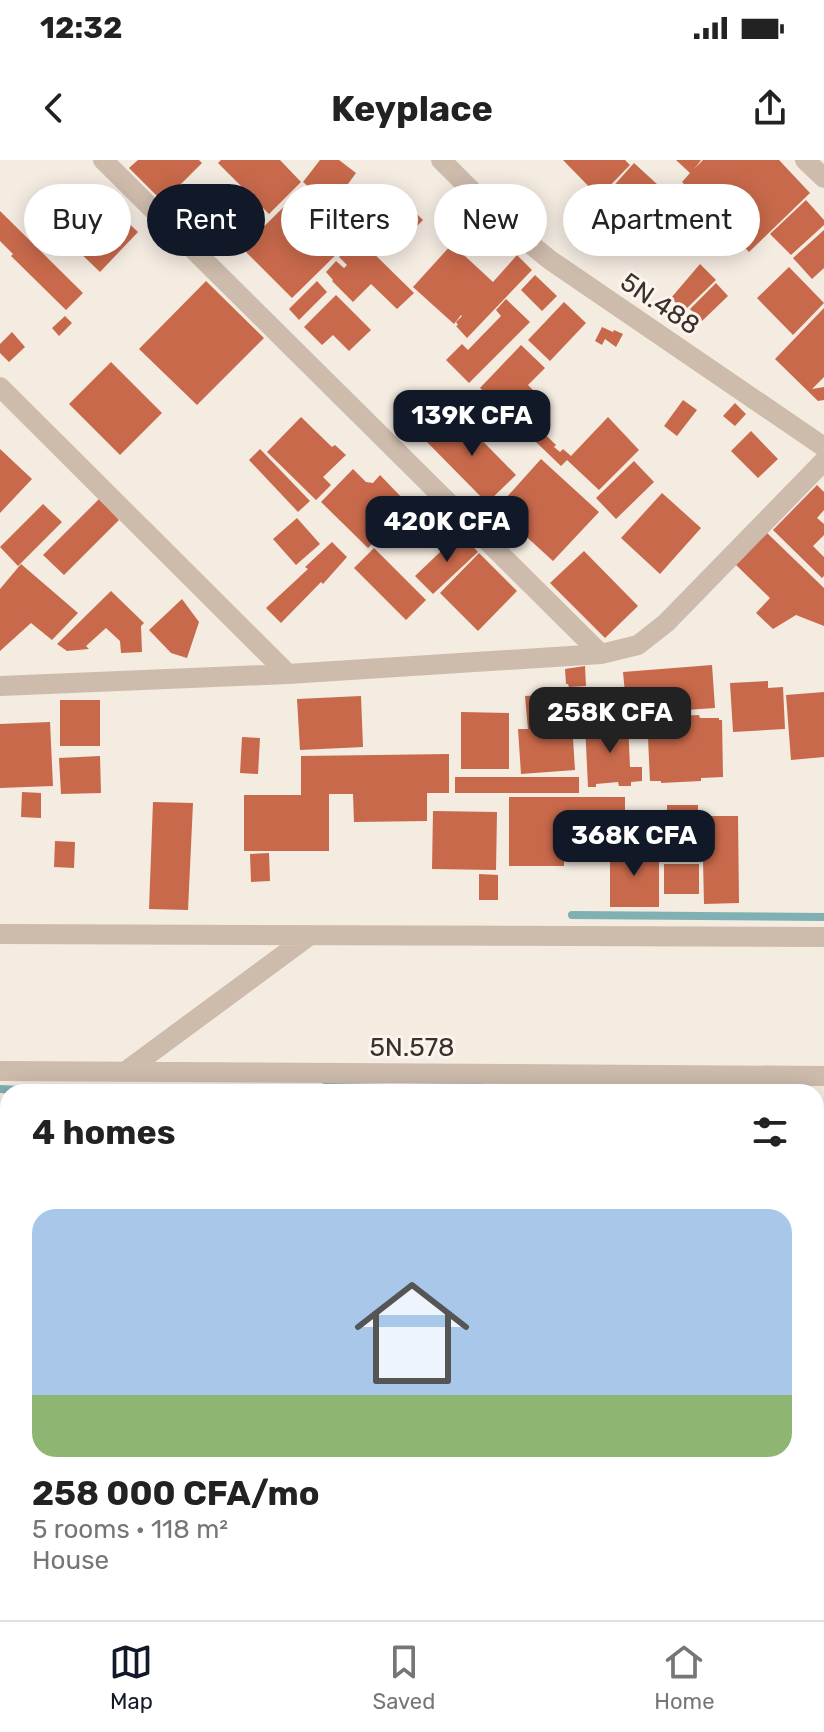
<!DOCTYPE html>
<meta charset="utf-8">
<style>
:root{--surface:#fff;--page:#f6f6f6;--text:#222;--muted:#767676;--line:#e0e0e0;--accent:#111827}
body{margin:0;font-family:Rubik,sans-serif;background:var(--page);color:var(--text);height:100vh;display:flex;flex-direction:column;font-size:30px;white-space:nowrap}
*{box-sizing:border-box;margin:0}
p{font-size:26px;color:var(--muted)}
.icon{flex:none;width:44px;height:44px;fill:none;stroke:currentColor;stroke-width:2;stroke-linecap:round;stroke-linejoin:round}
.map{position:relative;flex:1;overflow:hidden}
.side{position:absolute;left:0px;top:924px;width:824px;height:536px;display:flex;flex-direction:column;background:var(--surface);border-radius:24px 24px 0 0;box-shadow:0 4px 20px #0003}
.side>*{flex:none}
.banner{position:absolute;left:24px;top:24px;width:776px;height:72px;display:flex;gap:16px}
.price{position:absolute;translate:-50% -68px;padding:0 18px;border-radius:16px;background:var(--accent);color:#fff;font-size:26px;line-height:52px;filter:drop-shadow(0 2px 4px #0008)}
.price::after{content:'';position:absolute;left:50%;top:48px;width:24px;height:18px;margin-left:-12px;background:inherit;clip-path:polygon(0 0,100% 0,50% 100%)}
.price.selected{background:#222;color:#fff}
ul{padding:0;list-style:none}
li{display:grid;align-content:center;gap:16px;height:424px;padding:0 32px}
li span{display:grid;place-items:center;height:248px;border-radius:24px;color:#555}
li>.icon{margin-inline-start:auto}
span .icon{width:144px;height:144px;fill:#fffc;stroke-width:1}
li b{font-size:34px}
h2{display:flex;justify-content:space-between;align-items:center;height:96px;padding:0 32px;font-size:34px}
.pill{padding:0 28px;border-radius:36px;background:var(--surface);box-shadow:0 4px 20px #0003;font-size:28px;line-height:72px}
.pill.selected{background:var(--accent);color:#fff}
.status{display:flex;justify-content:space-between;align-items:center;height:56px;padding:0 40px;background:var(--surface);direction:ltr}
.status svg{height:22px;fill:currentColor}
header{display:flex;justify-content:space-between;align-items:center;height:104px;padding:0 32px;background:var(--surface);font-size:36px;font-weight:700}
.dock{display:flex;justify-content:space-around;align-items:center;height:112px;border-top:2px solid var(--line);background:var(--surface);font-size:22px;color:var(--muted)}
.dock a{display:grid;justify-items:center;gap:4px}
.dock .selected{color:var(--accent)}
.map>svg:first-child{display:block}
</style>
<div class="status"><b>12:32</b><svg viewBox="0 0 49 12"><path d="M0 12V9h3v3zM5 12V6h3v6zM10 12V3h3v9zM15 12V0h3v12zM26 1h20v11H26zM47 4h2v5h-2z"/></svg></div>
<header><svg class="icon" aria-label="back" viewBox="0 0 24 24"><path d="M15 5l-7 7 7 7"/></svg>Keyplace<svg class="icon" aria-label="share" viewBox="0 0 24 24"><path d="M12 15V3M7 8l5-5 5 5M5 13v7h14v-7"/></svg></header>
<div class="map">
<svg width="824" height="1460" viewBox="0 0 824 1460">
<rect width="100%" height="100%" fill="#f4ebe1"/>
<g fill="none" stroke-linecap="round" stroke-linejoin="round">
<path stroke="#7fb0b2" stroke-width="8" d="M 572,755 L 824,757
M 325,927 L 387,928
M 412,928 L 481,927
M 0,929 L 21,930
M 55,929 L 123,928
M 816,1217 L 824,1217
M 500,1452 L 500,1460
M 22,1460 L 23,1452
M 197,1460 L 198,1452"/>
</g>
<path fill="#c8694b" d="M 138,0 L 199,0 L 202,3 L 163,42 L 129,8 Z
M 221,0 L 280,0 L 301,22 L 269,54 L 218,3 Z
M 320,0 L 339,0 L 356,13 L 332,46 L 303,22 Z
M 563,0 L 625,0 L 630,5 L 599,37 Z
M 676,0 L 701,0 L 695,8 L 703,0 L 779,0 L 810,33 L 749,92 L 682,22 L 690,13 Z
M 634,3 L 658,25 L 600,90 L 575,69 Z
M 87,24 L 138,72 L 100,112 L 49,63 Z
M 301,30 L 351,80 L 292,138 L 242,88 Z
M 673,30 L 688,44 L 671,61 L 657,47 Z
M 399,37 L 423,60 L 391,93 L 367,69 Z
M 806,40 L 824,60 L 824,65 L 791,95 L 770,74 Z
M 0,51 L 83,133 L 66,150 L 11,96 L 13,94 L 0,81 Z
M 824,70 L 824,108 L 812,119 L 793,98 Z
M 358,78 L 414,133 L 397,149 L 371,124 L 353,142 L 332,121 L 333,120 L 326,112 L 336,101 L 344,108 L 347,105 L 339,97 Z
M 452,84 L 493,122 L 517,95 L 532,110 L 467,178 L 456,166 L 458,165 L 456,162 L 462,156 L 461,155 L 454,164 L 413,127 Z
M 700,104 L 716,120 L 684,151 L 671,138 Z
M 789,107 L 824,143 L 793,175 L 757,138 Z
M 535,115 L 557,136 L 542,151 L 521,130 Z
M 206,121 L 264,178 L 197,245 L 139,189 Z
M 317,121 L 327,132 L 299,160 L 289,149 Z
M 716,123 L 728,136 L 702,161 L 690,149 Z
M 336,135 L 371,170 L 349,191 L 333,175 L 322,185 L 304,167 Z
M 506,139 L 530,162 L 469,223 L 446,200 L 462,184 L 468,190 L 501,156 L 496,150 Z
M 564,142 L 586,163 L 550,201 L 528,180 Z
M 824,148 L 824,217 L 812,229 L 824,227 L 824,240 L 818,241 L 775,199 Z
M 65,156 L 72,163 L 59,176 L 52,168 Z
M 602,167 L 613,172 L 614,170 L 623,174 L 616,187 L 605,179 L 602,185 L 595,181 Z
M 12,172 L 25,187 L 9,202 L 0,193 L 0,184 Z
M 521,185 L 545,208 L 528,225 L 539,236 L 523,253 L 512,242 L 504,251 L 480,228 Z
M 111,202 L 162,253 L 120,295 L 69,244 Z
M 683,240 L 697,250 L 677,276 L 664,266 Z
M 735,243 L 746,254 L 735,266 L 723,256 Z
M 521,251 L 556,285 L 554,287 L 560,292 L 563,289 L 571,296 L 608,257 L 639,290 L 599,330 L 567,300 L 561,306 L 513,260 Z
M 456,254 L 516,315 L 487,343 L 427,282 Z
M 301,257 L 332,287 L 335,285 L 346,295 L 323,317 L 331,325 L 316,340 L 267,292 Z
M 751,271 L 778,299 L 758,318 L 731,291 Z
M 0,289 L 32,319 L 0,353 Z
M 260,289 L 310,341 L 298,352 L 249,300 Z
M 541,299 L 599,352 L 553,401 L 496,349 Z
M 634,301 L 654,322 L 616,359 L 596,338 Z
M 353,309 L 366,322 L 373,323 L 380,315 L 406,342 L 404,345 L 408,349 L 368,388 L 321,342 Z
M 817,325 L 824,332 L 824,350 L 817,358 L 824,364 L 824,375 L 813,386 L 824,397 L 824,416 L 822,418 L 773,370 Z
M 662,333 L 701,368 L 660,414 L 621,378 Z
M 99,339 L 119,360 L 64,415 L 43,395 Z
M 43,344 L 62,362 L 18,406 L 0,387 Z
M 297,358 L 320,384 L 296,405 L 273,379 Z
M 765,371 L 824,428 L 824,466 L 796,455 L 773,469 L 756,453 L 770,438 L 734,403 Z
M 460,373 L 478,392 L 433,434 L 415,416 Z
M 332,382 L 347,397 L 323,424 L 321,422 L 281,463 L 266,448 L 308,409 L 305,407 Z
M 374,388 L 426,440 L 406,460 L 354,408 Z
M 584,391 L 638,446 L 605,478 L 550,423 Z
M 479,393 L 517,431 L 478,471 L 440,433 Z
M 21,404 L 78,453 L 52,480 L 31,463 L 0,491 L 0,429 Z
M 111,431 L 144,463 L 141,466 L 142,492 L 121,493 L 120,481 L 106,468 L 86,486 L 89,489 L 67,491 L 57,484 Z
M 182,439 L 199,462 L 187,498 L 171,493 L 149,470 Z
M 712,505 L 715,548 L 627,554 L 623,512 Z
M 585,506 L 586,526 L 569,527 L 568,524 L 566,524 L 565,509 Z
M 768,521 L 768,528 L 783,527 L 785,569 L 733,572 L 730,523 Z
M 824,532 L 824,597 L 791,600 L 786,535 Z
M 575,533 L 577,563 L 572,563 L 575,610 L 521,614 L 518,569 L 528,569 L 525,536 Z
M 361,536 L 363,587 L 300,590 L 297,539 Z
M 60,540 L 100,540 L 100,586 L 60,586 Z
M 461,552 L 509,553 L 509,609 L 461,609 Z
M 699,555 L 700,558 L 719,558 L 719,560 L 722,560 L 723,617 L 701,618 L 701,621 L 661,623 L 661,621 L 650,621 L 648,578 L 659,578 L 658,557 Z
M 50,562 L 53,626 L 0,628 L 0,564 Z
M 628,562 L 630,607 L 642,607 L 642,621 L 631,622 L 631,626 L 619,626 L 618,622 L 596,624 L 596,627 L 588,627 L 585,564 Z
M 242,577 L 260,578 L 258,614 L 240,613 Z
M 449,594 L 449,633 L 427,633 L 427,661 L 354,662 L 353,634 L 329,634 L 329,691 L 244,691 L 244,635 L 301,635 L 301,596 Z
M 100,596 L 101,633 L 61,634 L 59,598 Z
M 455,617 L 579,617 L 579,633 L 455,633 Z
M 22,632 L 41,633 L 41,658 L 21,657 Z
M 509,637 L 625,637 L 625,679 L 565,679 L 564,706 L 509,706 Z
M 153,642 L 193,643 L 188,750 L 149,749 Z
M 667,645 L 698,645 L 698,685 L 667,685 Z
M 433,651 L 497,652 L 496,710 L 432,709 Z
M 702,656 L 738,656 L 739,743 L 704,744 Z
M 55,681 L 75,682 L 74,708 L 54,707 Z
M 610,690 L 659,690 L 659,747 L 610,747 Z
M 269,693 L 270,721 L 251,722 L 250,694 Z
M 664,704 L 699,704 L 699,734 L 664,734 Z
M 479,714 L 498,715 L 498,740 L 479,740 Z
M 0,1020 L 8,1020 L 8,1069 L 0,1070 Z
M 816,1048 L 824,1048 L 824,1097 L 816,1097 Z
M 816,1124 L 824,1124 L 824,1169 L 816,1169 Z
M 0,1312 L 8,1312 L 8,1332 L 0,1332 Z
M 328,1452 L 349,1452 L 349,1460 L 328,1460 Z
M 599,1452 L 621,1452 L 621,1460 L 599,1460 Z
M 659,1452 L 715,1452 L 715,1460 L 658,1460 Z"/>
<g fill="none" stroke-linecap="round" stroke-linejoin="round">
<path stroke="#cdbbac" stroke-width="20" d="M 103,0 L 601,494
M 441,0 L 503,62 L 550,100 L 824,287
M 805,0 L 824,18
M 0,227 L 288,514
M 0,526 L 288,514 L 601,494 L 638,485 L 666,463 L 824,301
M 0,774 L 824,777
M 0,911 L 824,916
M 126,911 L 309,776
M 0,1238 L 8,1238
M 816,1243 L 824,1243
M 485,1452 L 485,1460
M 218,1460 L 218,1452
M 762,1460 L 763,1452"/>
</g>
<g text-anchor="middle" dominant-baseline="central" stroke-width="6" stroke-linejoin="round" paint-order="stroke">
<g font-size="26" fill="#3b302b" stroke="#fbf5ee">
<text transform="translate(660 144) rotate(34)">5N.488</text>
<text x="412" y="887">5N.578</text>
</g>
</g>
</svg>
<b class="price" style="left:472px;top:298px">139K CFA</b>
<b class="price" style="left:447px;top:404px">420K CFA</b>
<b class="price selected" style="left:610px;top:595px">258K CFA</b>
<b class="price" style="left:634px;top:718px">368K CFA</b>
<div class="banner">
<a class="pill">Buy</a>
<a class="pill selected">Rent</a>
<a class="pill">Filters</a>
<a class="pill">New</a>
<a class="pill">Apartment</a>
</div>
<section class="side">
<h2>4 homes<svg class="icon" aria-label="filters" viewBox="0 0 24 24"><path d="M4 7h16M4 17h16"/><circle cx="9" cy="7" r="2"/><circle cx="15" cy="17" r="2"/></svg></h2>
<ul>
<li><span style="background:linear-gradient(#a9c7e8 75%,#8fb573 0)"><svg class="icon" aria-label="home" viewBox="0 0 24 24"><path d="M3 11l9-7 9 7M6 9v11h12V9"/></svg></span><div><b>258 000 CFA/mo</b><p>5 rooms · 118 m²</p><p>House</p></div></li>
</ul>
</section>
</div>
<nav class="dock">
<a class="selected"><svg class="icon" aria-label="map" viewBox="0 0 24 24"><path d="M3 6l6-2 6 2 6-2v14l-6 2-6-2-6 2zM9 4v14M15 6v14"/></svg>Map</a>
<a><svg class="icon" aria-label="saved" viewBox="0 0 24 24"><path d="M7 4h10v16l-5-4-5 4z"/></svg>Saved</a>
<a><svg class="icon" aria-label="home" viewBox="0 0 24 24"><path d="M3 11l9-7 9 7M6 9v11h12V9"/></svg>Home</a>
</nav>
